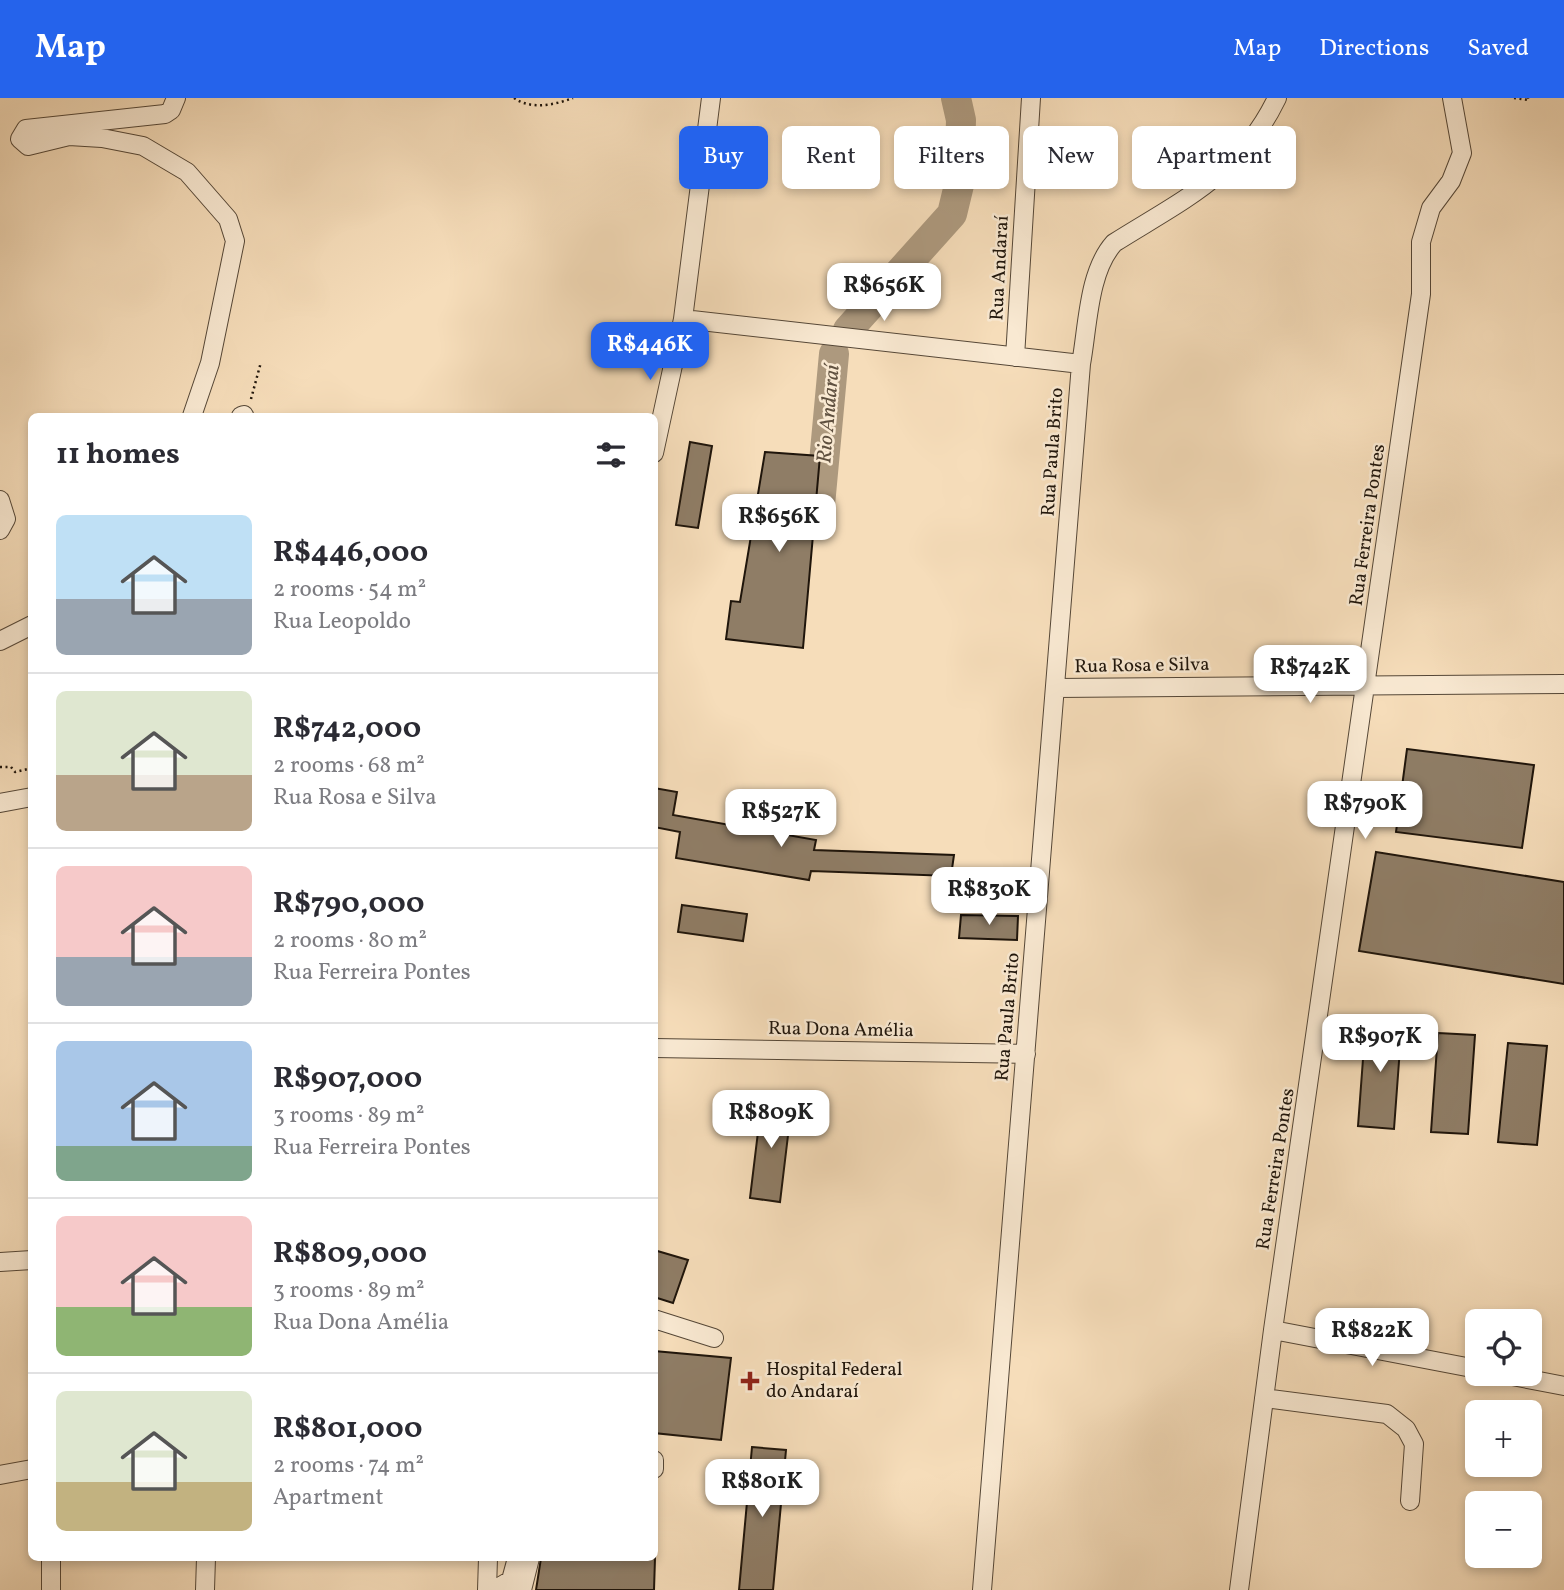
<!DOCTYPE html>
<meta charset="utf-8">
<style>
:root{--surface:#fff;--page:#f2f2f3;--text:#2b2b33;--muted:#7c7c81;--line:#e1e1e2;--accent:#2563eb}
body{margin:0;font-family:Vollkorn,serif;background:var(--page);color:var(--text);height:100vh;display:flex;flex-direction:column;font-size:26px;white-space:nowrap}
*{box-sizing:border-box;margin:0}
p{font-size:23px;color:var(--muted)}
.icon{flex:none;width:38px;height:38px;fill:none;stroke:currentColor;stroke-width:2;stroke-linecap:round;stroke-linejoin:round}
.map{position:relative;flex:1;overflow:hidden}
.sheet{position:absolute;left:28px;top:315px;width:630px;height:1148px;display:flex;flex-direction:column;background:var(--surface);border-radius:10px;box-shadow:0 4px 10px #0003}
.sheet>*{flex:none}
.hud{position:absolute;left:679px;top:28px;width:665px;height:63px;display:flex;gap:14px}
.controls{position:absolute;left:1465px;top:1211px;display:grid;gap:14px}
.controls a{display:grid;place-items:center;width:77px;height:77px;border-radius:10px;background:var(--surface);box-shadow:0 4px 10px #0003;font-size:35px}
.price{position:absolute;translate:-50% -60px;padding:0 16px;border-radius:14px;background:#fff;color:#222;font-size:23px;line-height:46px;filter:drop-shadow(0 2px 4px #0008)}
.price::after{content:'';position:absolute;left:50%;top:42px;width:21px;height:16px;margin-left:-10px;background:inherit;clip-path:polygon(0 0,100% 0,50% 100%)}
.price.active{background:var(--accent);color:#fff}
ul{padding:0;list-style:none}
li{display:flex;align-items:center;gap:21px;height:175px;padding:0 28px}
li+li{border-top:2px solid var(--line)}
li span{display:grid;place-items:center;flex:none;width:196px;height:140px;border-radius:10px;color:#555}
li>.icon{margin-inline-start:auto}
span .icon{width:84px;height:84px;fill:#fffc;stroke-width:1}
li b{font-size:30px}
h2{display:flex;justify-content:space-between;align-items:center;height:84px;padding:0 28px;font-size:30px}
.pill{padding:0 24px;border-radius:10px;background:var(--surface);box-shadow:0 4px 10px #0003;font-size:24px;line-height:63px}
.pill.active{background:var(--accent);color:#fff}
header{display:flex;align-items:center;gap:42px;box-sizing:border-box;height:98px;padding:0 35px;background:var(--accent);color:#fff}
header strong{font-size:33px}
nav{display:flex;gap:38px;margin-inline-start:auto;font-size:24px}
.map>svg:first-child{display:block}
</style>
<header>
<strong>Map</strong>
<nav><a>Map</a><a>Directions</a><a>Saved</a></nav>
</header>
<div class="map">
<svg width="1564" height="1492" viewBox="0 0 1564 1492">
<rect width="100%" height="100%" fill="#f6ddba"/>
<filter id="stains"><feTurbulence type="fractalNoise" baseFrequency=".00286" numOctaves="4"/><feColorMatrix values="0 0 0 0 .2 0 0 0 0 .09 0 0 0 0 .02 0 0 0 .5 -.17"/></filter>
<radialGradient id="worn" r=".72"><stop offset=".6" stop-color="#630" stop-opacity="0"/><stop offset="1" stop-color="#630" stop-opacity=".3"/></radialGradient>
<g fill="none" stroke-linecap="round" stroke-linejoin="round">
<path stroke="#ad997e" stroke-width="30" d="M 848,232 L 952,116 L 959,87 L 961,22 L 956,0
M 819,418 L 834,256"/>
</g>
<path fill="#8f7d66" stroke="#1f150b" stroke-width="2" d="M 690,344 L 712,348 L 698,430 L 676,427 Z
M 765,354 L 820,358 L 803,550 L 726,541 L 731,503 L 740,504 Z
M 1407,651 L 1534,667 L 1522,750 L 1396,734 Z
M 654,690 L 677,694 L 673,717 L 816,742 L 814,752 L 954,757 L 951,778 L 811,773 L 809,782 L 676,760 L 680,734 L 654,729 Z
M 1376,754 L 1564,784 L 1564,886 L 1359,853 Z
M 682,807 L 747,816 L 743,843 L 678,834 Z
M 961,817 L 1018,818 L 1017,842 L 959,840 Z
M 1366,921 L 1402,923 L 1394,1031 L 1358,1028 Z
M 1438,935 L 1475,937 L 1468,1036 L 1431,1034 Z
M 1508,945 L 1547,948 L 1537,1047 L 1498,1044 Z
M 762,1001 L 792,1004 L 780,1104 L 750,1100 Z
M 654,1152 L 688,1162 L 673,1205 L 654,1199 Z
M 654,1253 L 731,1260 L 721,1342 L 654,1335 Z
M 752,1349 L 786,1352 L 773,1492 L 739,1492 Z
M 541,1460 L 655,1460 L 654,1492 L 536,1492 Z"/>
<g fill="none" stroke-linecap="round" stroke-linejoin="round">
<g stroke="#554737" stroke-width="20">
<path id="minor" d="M 176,0 L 171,12 L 165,16 L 26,31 L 20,41 L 28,48 L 69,38 L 102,40 L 143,48 L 187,74 L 228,121 L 235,143 L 210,265 L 192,318
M 683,221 L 1081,266
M 1015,259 L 1031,0
M 241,318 L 244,317
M 654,355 L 683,221 L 711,0
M 0,402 L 6,421 L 0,432
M 0,543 L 32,527
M 1056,590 L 1564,586
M 0,705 L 32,699
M 654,950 L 1026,956
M 0,1164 L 32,1162
M 654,1221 L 714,1240
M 1273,1232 L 1477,1271
M 1502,1276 L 1564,1288
M 1264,1300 L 1387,1316 L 1406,1331 L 1414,1346 L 1410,1403
M 654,1362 L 654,1371
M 0,1377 L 32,1371
M 51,1492 L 51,1460
M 205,1492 L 206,1460
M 487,1492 L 488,1460
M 494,1492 L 511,1482 L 517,1460
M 522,1492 L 530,1460
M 982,1492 L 1081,266 C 1088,228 1088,174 1114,145 C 1182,102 1240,77 1277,0
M 1239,1492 L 1273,1232 L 1421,196 L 1421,144 L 1431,110 L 1451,83 L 1462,55 L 1452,0"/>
</g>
<path stroke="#1f150b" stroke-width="2.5" stroke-dasharray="2 3.5" stroke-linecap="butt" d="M 514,0 C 531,12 554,7 573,0
M 1514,0 L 1529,2 L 1528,0
M 251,301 L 261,264
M 0,669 L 11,669 L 15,674 L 32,670"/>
<use href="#minor" stroke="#f9e9d2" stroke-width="18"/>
</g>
<path fill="#8f2418" stroke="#f9e9d2" stroke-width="2.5" d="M746.5 1272.5h7v7h7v7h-7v7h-7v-7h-7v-7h7z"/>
<g text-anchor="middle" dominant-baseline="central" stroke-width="5" stroke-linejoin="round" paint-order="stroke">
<g font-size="19" fill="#1f150b" stroke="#f9e9d2">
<text transform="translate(1000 170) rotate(-87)">Rua Andaraí</text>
<text transform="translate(1053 354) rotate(-86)">Rua Paula Brito</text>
<text transform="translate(1368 427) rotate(-82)">Rua Ferreira Pontes</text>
<text transform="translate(1142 568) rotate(-1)">Rua Rosa e Silva</text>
<text transform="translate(1008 919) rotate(-85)">Rua Paula Brito</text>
<text transform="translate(841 932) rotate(1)">Rua Dona Amélia</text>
<text transform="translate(1276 1071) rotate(-81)">Rua Ferreira Pontes</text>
</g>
<g font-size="19" fill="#1f150b" stroke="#f9e9d2" text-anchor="start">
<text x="766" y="1272">Hospital Federal<tspan x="766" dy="22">do Andaraí</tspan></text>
</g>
<g font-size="21" font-style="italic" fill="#5f503f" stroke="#f9e9d2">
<text transform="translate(829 316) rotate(-85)">Rio Andaraí</text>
</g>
</g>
<rect width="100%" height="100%" filter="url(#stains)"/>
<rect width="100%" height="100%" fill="url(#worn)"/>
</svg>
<div class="controls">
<a><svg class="icon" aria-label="locate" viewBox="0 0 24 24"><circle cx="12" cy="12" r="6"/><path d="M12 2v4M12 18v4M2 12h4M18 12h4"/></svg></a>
<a>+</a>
<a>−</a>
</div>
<b class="price" style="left:884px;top:225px">R$656K</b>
<b class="price active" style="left:650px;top:284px">R$446K</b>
<b class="price" style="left:779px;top:456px">R$656K</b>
<b class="price" style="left:1310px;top:607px">R$742K</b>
<b class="price" style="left:1365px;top:743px">R$790K</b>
<b class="price" style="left:781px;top:751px">R$527K</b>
<b class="price" style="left:989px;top:829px">R$830K</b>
<b class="price" style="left:1380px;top:976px">R$907K</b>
<b class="price" style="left:771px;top:1052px">R$809K</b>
<b class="price" style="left:1372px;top:1270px">R$822K</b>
<b class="price" style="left:762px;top:1421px">R$801K</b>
<div class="hud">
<a class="pill active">Buy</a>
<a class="pill">Rent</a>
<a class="pill">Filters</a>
<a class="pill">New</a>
<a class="pill">Apartment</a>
</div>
<section class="sheet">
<h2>11 homes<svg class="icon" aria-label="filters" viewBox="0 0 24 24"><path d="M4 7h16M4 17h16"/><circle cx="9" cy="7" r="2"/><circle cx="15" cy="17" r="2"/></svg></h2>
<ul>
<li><span style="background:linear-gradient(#bfe0f5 60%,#9aa5b1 0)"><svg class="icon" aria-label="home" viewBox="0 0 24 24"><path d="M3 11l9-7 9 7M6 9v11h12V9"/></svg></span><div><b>R$446,000</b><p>2 rooms · 54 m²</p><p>Rua Leopoldo</p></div></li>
<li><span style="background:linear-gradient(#dfe7d0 60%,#b9a48a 0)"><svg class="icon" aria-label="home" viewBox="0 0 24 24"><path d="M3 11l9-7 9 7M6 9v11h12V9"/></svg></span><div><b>R$742,000</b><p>2 rooms · 68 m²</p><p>Rua Rosa e Silva</p></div></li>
<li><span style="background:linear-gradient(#f6c9c9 65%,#9aa5b1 0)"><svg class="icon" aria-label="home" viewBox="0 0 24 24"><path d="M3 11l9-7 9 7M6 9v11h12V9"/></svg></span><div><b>R$790,000</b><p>2 rooms · 80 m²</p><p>Rua Ferreira Pontes</p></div></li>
<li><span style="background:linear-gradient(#a9c7e8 75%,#7fa58c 0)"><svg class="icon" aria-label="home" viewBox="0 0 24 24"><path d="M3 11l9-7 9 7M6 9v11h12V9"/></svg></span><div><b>R$907,000</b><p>3 rooms · 89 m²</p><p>Rua Ferreira Pontes</p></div></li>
<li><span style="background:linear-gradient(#f6c9c9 65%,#8fb573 0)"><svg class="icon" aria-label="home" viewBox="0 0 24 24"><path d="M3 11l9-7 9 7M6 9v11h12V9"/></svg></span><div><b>R$809,000</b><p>3 rooms · 89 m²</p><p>Rua Dona Amélia</p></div></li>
<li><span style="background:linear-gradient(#dfe7d0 65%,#c2b280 0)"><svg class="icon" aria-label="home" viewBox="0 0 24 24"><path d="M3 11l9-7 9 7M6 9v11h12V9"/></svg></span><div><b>R$801,000</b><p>2 rooms · 74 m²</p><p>Apartment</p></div></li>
</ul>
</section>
</div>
